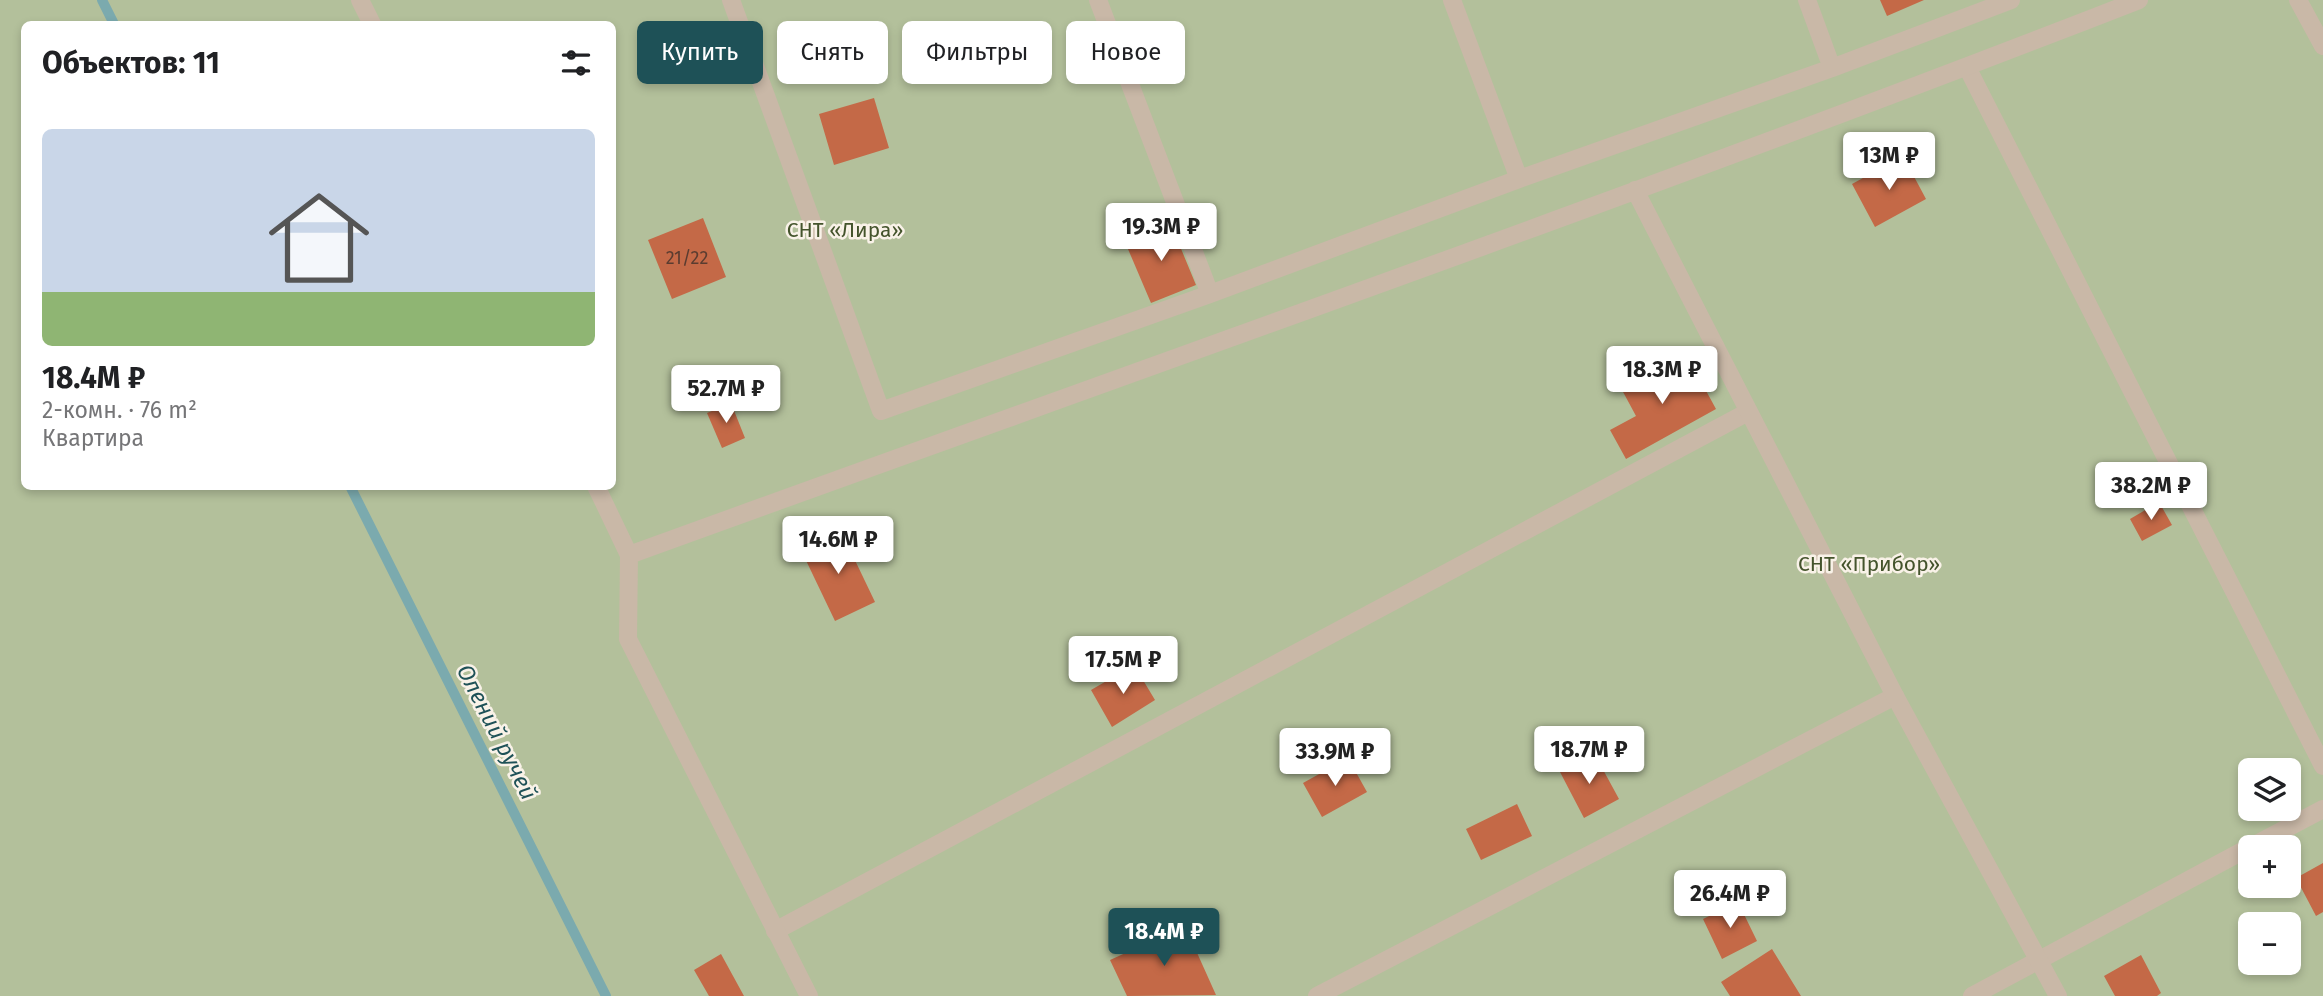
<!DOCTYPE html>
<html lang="ru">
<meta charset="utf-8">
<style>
:root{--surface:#fff;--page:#f6f6f6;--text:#202124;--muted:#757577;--line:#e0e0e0;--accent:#1e5157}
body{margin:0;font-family:"Fira Sans",sans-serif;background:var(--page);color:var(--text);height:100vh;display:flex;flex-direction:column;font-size:26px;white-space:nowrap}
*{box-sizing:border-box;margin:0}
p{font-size:23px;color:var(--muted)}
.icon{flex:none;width:38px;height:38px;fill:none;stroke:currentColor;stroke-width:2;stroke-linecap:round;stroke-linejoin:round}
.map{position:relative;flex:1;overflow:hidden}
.panel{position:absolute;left:21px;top:21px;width:595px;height:469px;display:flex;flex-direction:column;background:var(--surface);border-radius:10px;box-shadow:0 4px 10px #0003}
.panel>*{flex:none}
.guide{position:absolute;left:637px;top:21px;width:665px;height:63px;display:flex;gap:14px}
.buttons{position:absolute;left:2238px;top:758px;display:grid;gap:14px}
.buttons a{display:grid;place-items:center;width:63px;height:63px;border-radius:10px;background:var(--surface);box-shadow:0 4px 10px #0003;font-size:35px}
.price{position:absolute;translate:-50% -60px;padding:0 16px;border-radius:7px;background:#fff;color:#222;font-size:23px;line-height:46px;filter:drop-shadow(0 2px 4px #0008)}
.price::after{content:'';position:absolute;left:50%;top:42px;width:21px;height:16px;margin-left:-10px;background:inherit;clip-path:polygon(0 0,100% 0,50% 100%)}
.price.active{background:var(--accent);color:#fff}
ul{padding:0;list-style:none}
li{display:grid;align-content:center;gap:14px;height:371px;padding:0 21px}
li+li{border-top:2px solid var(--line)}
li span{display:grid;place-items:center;height:217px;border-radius:10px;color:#555}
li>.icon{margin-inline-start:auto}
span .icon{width:126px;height:126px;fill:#fffc;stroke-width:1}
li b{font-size:30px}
h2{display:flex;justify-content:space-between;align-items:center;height:84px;padding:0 21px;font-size:30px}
.tag{padding:0 24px;border-radius:10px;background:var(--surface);box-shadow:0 4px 10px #0003;font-size:24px;line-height:63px}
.tag.active{background:var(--accent);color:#fff}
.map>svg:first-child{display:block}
</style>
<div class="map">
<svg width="2323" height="996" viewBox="0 0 2323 996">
<rect width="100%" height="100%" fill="#f1e8db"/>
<path fill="#b3c09b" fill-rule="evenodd" d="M 0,0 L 2323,0 L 2323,996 L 0,996 ZM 24,24 L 612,24 L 612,486 L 24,486 ZM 2250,770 L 2289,770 L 2289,808 L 2250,808 ZM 2250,847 L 2289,847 L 2289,886 L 2250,886 ZM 2250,924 L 2289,924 L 2289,962 L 2250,962 Z"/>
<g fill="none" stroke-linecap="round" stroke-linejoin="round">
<path stroke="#7baaae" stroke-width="10" d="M 102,0 L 114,24
M 350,486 L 606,996"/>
</g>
<path fill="#c46947" d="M 1880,0 L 1924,0 L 1887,16 Z
M 874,98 L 889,148 L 834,165 L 819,114 Z
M 1903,156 L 1926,199 L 1875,227 L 1852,184 Z
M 703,218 L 726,277 L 672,299 L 648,240 Z
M 1170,222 L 1196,285 L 1151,303 L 1125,242 Z
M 1686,354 L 1716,409 L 1626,459 L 1610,430 L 1636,416 L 1622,390 Z
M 731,403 L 745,438 L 722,448 L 707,413 Z
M 2159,502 L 2172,525 L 2142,541 L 2130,519 Z
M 841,531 L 875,602 L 835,621 L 801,550 Z
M 1134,665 L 1155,700 L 1112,727 L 1091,690 Z
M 1594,753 L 1619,799 L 1584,818 L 1560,772 Z
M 1348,758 L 1367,792 L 1322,817 L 1303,783 Z
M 1517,804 L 1532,836 L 1481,860 L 1466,829 Z
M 2323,863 L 2323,912 L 2316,916 L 2296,878 Z
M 1738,902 L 1757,941 L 1722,959 L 1703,919 Z
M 1185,926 L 1216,995 L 1127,996 L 1110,960 Z
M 1772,949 L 1801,996 L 1730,996 L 1721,982 Z
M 721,954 L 744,996 L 709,996 L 694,970 Z
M 2141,955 L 2161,993 L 2157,996 L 2115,996 L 2104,976 Z"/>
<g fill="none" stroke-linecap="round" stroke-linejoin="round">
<path stroke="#c9b8a7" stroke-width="18" d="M 731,0 L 881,411 L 1210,294 L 1519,179 L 1832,68 L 2011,0
M 1098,0 L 1210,294
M 1452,0 L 1519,179
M 1807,0 L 1832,68
M 2298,0 L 2323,46
M 1967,67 L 2323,766
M 2251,847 L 2323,809
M 775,931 L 1748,412
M 1317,996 L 1895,696
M 1972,996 L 2250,847"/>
<path stroke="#c9b8a7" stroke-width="18" d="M 360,0 L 372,24
M 1635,190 L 1895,696 L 2058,996
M 596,486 L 629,555 C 1133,372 1639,195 2139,0
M 629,555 L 628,639 L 809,996"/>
</g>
<g text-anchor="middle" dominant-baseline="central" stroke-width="5" stroke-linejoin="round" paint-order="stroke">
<g font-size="18" fill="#5a3c30">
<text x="687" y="258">21/22</text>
</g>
<g font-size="21" fill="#44542c" stroke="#f9f2e8">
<text x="845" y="230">СНТ «Лира»</text>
<text x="1869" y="564">СНТ «Прибор»</text>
</g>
<g font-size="23" font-style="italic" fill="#1e5157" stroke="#f9f2e8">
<text transform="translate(497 732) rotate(63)">Олений ручей</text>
</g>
</g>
</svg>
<div class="buttons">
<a><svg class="icon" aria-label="layers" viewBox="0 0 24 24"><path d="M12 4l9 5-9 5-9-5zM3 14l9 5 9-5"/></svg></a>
<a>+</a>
<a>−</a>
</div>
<b class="price" style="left:1889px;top:192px">13M ₽</b>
<b class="price" style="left:1161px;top:263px">19.3M ₽</b>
<b class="price" style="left:1662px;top:406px">18.3M ₽</b>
<b class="price" style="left:726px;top:425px">52.7M ₽</b>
<b class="price" style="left:2151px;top:522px">38.2M ₽</b>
<b class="price" style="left:838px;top:576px">14.6M ₽</b>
<b class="price" style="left:1123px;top:696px">17.5M ₽</b>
<b class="price" style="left:1589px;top:786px">18.7M ₽</b>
<b class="price" style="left:1335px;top:788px">33.9M ₽</b>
<b class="price" style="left:1730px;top:930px">26.4M ₽</b>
<b class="price active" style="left:1164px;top:968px">18.4M ₽</b>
<div class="guide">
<a class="tag active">Купить</a>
<a class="tag">Снять</a>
<a class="tag">Фильтры</a>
<a class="tag">Новое</a>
</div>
<section class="panel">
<h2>Объектов: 11<svg class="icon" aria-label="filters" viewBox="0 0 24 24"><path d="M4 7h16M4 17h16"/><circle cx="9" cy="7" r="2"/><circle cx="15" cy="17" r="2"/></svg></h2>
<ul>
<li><span style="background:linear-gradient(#c9d6e8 75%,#8fb573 0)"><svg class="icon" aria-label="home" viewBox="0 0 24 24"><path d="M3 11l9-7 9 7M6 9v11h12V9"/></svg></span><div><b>18.4M ₽</b><p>2-комн. · 76 m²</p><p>Квартира</p></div></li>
</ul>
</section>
</div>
